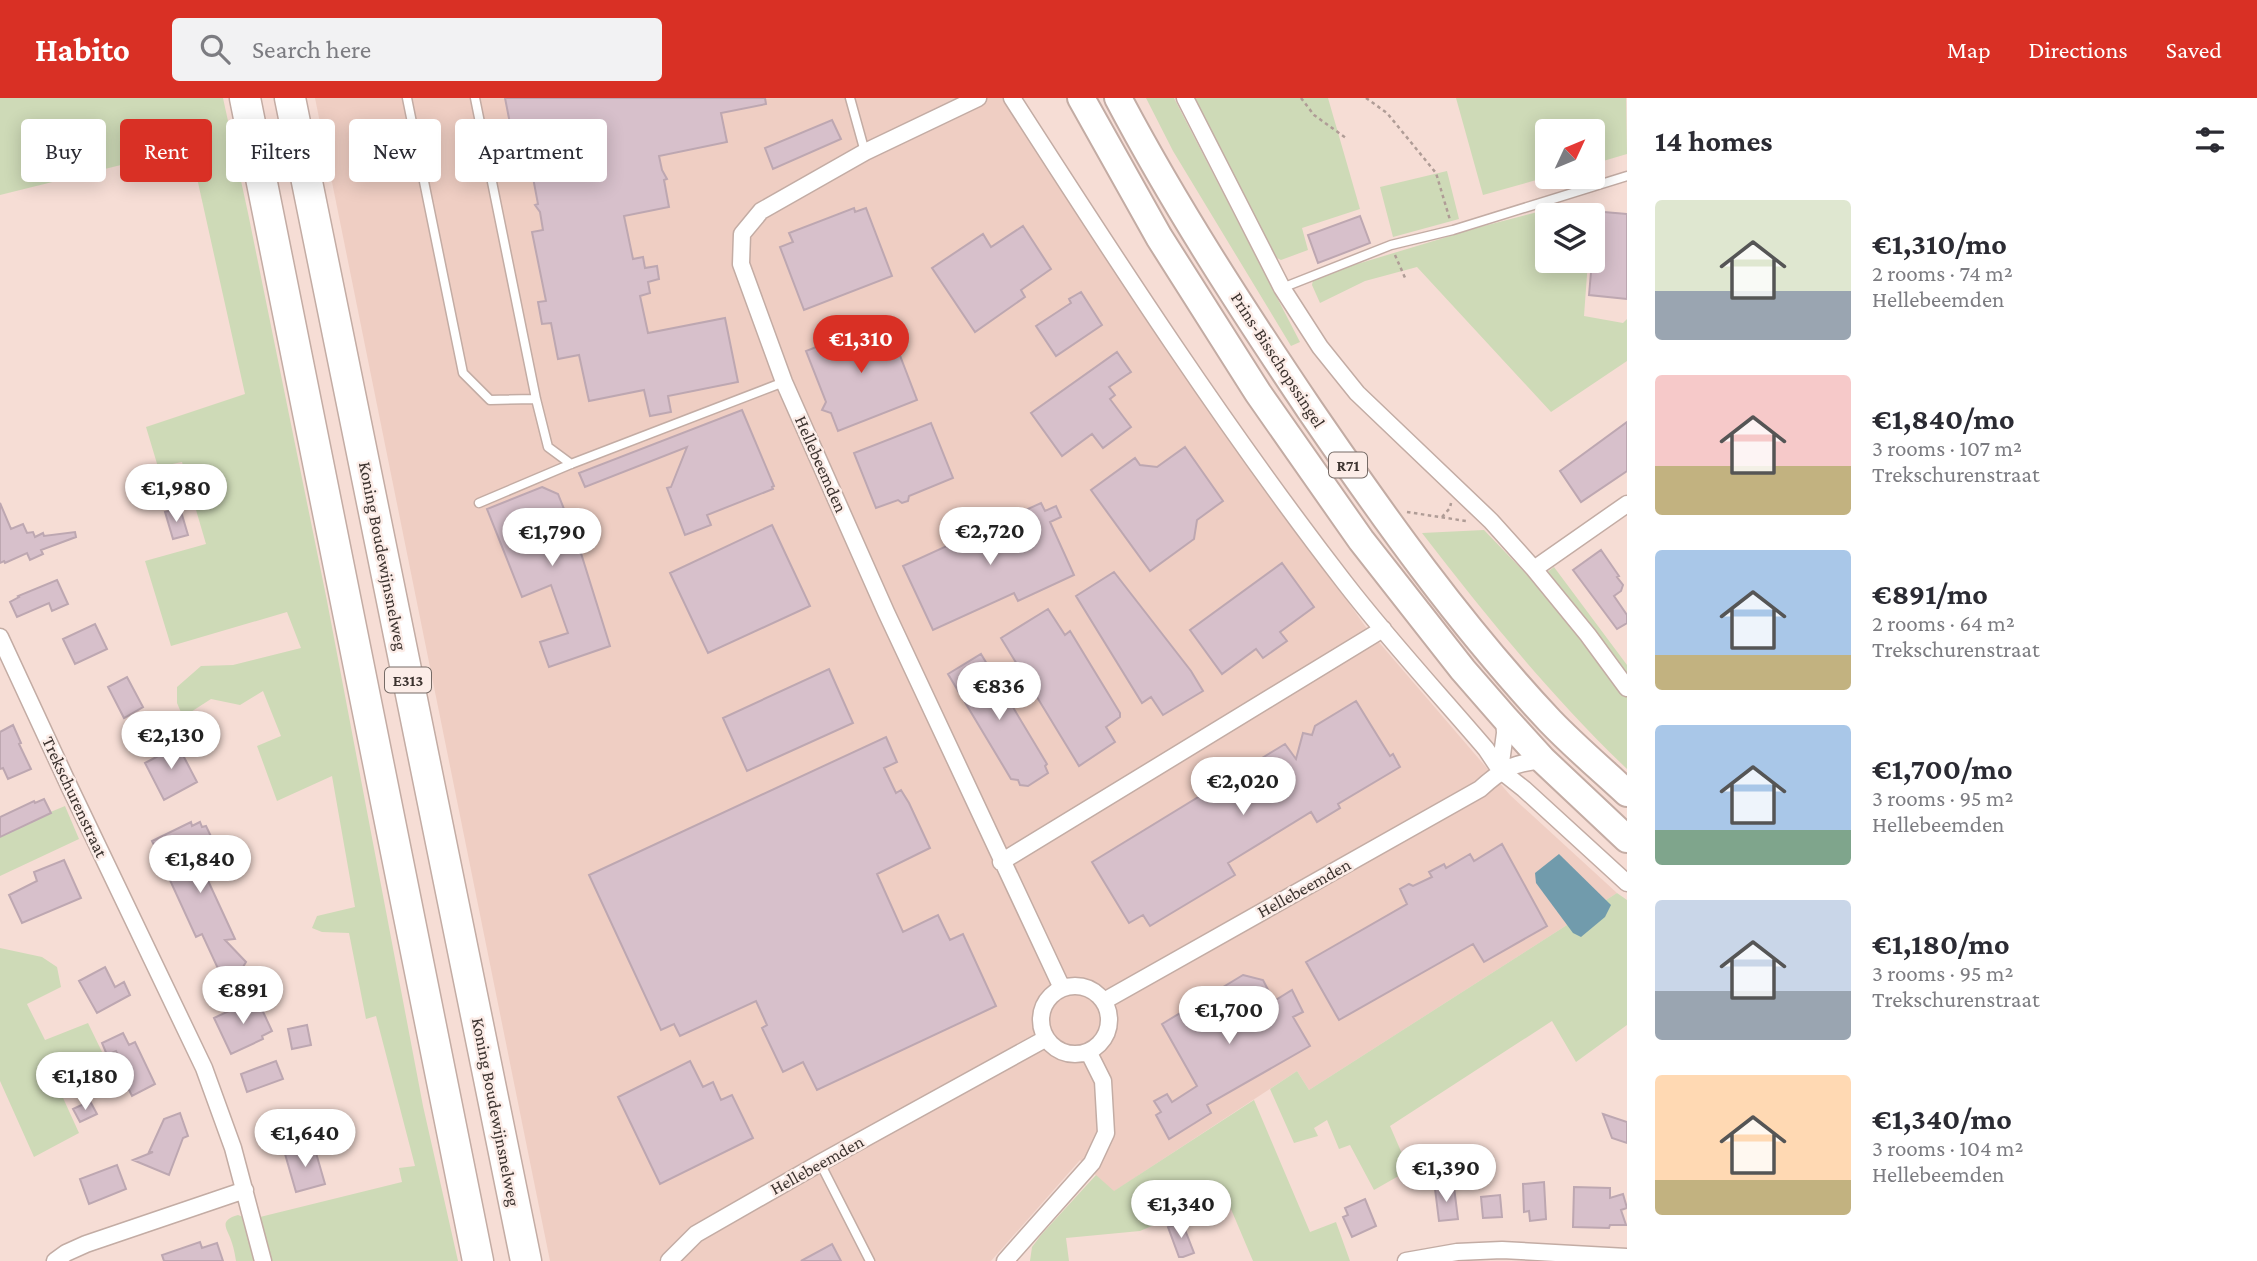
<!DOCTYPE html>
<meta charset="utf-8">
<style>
:root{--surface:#fff;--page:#f2f2f3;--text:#2b2b33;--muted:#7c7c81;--accent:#d93025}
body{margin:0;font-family:"Crimson Pro",serif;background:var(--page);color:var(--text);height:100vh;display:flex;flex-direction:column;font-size:26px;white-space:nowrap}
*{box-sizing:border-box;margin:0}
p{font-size:23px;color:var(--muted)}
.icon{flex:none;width:38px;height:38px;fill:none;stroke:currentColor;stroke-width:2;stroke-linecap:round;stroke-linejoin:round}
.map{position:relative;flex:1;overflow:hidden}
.drawer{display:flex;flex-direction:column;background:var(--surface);width:630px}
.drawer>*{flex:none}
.guide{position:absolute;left:21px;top:21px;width:665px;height:63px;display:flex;gap:14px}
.needle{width:46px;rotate:46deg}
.controls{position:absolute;left:1535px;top:21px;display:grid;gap:14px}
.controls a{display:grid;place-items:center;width:70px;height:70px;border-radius:7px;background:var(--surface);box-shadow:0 4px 18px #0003;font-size:35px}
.price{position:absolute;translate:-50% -60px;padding:0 16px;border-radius:24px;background:#fff;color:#222;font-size:23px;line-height:46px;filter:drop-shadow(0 2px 4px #0008)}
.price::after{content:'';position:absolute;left:50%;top:42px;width:21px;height:16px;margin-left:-10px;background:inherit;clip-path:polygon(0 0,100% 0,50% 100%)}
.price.selected{background:var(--accent);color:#fff}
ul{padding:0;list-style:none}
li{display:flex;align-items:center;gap:21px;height:175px;padding:0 28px}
li span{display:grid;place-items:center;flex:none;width:196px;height:140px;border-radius:7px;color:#555}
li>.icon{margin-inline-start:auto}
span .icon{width:84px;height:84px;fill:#fffc;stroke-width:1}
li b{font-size:30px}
h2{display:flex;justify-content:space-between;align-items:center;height:84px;padding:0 28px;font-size:30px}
.chip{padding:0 24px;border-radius:7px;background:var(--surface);box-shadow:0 4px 18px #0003;font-size:24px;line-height:63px}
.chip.selected{background:var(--accent);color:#fff}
header{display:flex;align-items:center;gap:42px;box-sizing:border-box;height:98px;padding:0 35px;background:var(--accent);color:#fff}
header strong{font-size:33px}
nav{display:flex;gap:38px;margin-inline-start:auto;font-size:24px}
.search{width:490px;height:63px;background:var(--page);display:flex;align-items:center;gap:18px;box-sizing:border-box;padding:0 24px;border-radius:7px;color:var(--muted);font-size:26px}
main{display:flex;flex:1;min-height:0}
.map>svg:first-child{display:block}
</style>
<header>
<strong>Habito</strong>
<div class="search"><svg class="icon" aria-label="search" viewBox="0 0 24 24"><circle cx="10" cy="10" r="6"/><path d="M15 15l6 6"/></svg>Search here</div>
<nav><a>Map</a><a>Directions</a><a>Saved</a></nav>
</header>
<main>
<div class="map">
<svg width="1627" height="1163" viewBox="0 0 1627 1163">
<rect width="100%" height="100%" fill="#f6ddd5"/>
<path fill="#efcec3" d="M 315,0 L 1009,0 L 1105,159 L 1365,528 L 1510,697 L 1617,795 L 1309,992 L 1297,973 L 1113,1094 L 1080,1062 L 991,1163 L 550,1163 Z"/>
<path fill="#cedab7" d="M 0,0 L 223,0 L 248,115 L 327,503 L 423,1008 L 458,1163 L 272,1163 L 260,1119 L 402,1084 L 399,1070 L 415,1068 L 376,918 L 366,921 L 349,835 L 322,834 L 312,830 L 317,818 L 355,809 L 332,678 L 277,703 L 257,648 L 281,638 L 263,593 L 240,607 L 211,601 L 183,619 L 177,605 L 177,589 L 201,568 L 233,567 L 301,550 L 287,514 L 171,548 L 145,463 L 206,446 L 182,364 L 158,369 L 146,329 L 245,296 L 191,53 L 129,65 L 0,97 Z
M 1146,0 L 1174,0 L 1300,244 L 1291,248 L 1173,53 Z
M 1195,0 L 1328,0 L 1360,111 L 1302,130 L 1308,152 L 1281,162 L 1275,159 Z
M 1456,0 L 1626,0 L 1627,56 L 1593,66 L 1592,33 L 1547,33 L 1547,79 L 1483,97 Z
M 1447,73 L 1459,121 L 1393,139 L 1380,89 Z
M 1568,106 L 1567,117 L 1547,117 L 1547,163 L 1588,163 L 1584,218 L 1623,225 L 1627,221 L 1627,263 L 1551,314 L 1417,169 L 1365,183 L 1320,205 L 1312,187 L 1313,182 L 1334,173 L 1480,129 Z
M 1484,432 L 1534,484 L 1554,469 L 1627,567 L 1627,671 C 1551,598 1486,518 1422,435 Z
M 65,708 L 79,741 L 0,778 L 0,735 Z
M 1617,795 L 1627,802 L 1627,927 L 1576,964 L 1552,923 L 1390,1028 L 1409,1072 L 1374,1092 L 1350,1047 L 1339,1051 L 1327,1022 L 1314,1030 L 1318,1038 L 1294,1045 L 1270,991 L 1297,973 L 1309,992 Z
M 0,850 L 42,859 L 57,869 L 61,889 L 27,906 L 45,942 L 88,925 L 103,956 L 54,980 L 79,1035 L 34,1059 L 0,983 Z
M 1254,1002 L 1310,1134 L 1336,1124 L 1350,1163 L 1253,1163 L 1225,1097 L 1140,1133 L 1066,1140 L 1069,1163 L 1030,1163 L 1032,1149 L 1041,1137 L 1096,1077 L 1114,1093 Z
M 238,1117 L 243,1119 L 254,1163 L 236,1163 C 235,1157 234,1151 232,1145 C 228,1131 217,1123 238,1117 Z"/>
<path fill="#719bac" d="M 1559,756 L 1611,807 L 1605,819 L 1581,839 L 1573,835 L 1536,785 L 1535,775 Z"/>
<path fill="#d7c0cb" stroke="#bda7b1" stroke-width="2" d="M 505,0 L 765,0 L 766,6 L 721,15 L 727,44 L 659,58 L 662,72 L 667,81 L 664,82 L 669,109 L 624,118 L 633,161 L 643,159 L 645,170 L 657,168 L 659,181 L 648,184 L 650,195 L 640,198 L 648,235 L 725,220 L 738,284 L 668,298 L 671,314 L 650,318 L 644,292 L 589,303 L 579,257 L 558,261 L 551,225 L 542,226 L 538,204 L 546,203 L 532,134 L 543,132 L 540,114 L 535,107 L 538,106 L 528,53 L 516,56 Z
M 832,22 L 841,41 L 773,71 L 765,50 Z
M 854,110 L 855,114 L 866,110 L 892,178 L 804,212 L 780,149 L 793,144 L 789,135 Z
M 1592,113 L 1627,116 L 1627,201 L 1589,197 L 1592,163 Z
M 1360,118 L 1370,145 L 1318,165 L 1308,137 Z
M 1023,128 L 1051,171 L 1021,192 L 1025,199 L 975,234 L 932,170 L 983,136 L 991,149 Z
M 1081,194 L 1102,227 L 1056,258 L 1036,228 L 1071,205 L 1069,201 Z
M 886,221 L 917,302 L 838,333 L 831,315 L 822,312 L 826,304 L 806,253 Z
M 1117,254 L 1131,274 L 1109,289 L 1115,297 L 1110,301 L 1131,329 L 1103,350 L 1092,336 L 1062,358 L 1031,315 Z
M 742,312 L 774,388 L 772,389 L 773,391 L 707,417 L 711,427 L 685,437 L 667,390 L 671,389 L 687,349 L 585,389 L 579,375 Z
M 1627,324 L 1627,373 L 1581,404 L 1560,373 Z
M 931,325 L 953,380 L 909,398 L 908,403 L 902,405 L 898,402 L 876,410 L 854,355 Z
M 1185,349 L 1223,403 L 1197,422 L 1194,441 L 1150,473 L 1091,392 L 1135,360 L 1140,367 L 1157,369 Z
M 542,389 L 558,396 L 568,421 L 578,417 L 586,435 L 591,448 L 580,452 L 610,548 L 549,569 L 540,544 L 568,535 L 551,487 L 522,499 L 487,411 Z
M 0,405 L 11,431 L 23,426 L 27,435 L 33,434 L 35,439 L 43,435 L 44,438 L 75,434 L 76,439 L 41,452 L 43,456 L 30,462 L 27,455 L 5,465 L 4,463 L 0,465 Z
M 1041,405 L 1045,413 L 1056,408 L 1061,419 L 1050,424 L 1074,477 L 1018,503 L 1014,495 L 933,532 L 903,468 Z
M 180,410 L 188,437 L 173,441 L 165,414 Z
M 772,427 L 810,508 L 708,555 L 670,475 Z
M 1601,452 L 1619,478 L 1617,479 L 1623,487 L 1621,493 L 1614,498 L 1627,517 L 1627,525 L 1617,531 L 1573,472 Z
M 1282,465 L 1314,509 L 1280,534 L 1287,543 L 1263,560 L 1256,551 L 1222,576 L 1190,532 Z
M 1114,474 L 1191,573 L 1203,593 L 1163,617 L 1151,599 L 1142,605 L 1076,498 Z
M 57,482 L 68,506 L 52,513 L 49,505 L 17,519 L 10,504 L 19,499 L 18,498 Z
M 1048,511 L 1065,537 L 1070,533 L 1120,615 L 1120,619 L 1106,629 L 1115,644 L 1079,668 L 1001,540 Z
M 95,526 L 107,551 L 75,566 L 63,541 Z
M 981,556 L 1047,666 L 1045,668 L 1048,675 L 1028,688 L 1020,687 L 1018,682 L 1011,681 L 948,576 Z
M 829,571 L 853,625 L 747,673 L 723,620 Z
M 127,579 L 143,609 L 124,620 L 108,589 Z
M 1356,603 L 1390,658 L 1393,656 L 1400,669 L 1338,706 L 1340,710 L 1317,724 L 1311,714 L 1228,765 L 1235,777 L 1150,828 L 1143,817 L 1129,825 L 1092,764 L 1285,646 L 1296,661 L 1303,635 L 1312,637 L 1315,628 Z
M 13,627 L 21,645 L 19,646 L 31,671 L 8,681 L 3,670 L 0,671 L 0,634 Z
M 886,639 L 897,664 L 884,670 L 896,695 L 901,692 L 909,705 L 930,750 L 877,776 L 903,834 L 938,817 L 950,842 L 963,836 L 996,908 L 817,992 L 803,964 L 783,974 L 762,930 L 767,927 L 756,903 L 680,938 L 674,926 L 661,932 L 589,777 Z
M 175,642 L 197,684 L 164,702 L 145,665 L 166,654 L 163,649 Z
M 44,701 L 51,715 L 0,739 L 0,719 L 34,703 L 35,705 Z
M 191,724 L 192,728 L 200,724 L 202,729 L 206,728 L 216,749 L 207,753 L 209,757 L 198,761 L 235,841 L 225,842 L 246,864 L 243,869 L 248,880 L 227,890 L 202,836 L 196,839 L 152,743 Z
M 1502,746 L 1547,828 L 1484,864 L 1473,846 L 1339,922 L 1306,864 L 1407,806 L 1400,791 L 1409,786 L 1413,788 L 1432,779 L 1429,774 L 1444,766 L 1446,770 L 1470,756 L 1474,763 Z
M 64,762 L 81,800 L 22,825 L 9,797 L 37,783 L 34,774 Z
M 105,869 L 115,889 L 124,884 L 130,897 L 97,915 L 79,883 Z
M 1243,877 L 1263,882 L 1274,903 L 1292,892 L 1303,914 L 1293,919 L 1310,948 L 1207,1007 L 1211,1015 L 1169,1041 L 1156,1017 L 1161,1014 L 1154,1003 L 1167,996 L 1172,1004 L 1197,988 L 1162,926 Z
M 258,903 L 272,933 L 262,938 L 263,941 L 231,956 L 214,920 L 246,905 L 247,908 Z
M 307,927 L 311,947 L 292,951 L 288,931 Z
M 123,935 L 129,947 L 135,944 L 155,986 L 132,998 L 126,986 L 130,984 L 116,953 L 107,957 L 102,945 Z
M 276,963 L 283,981 L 247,994 L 241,976 Z
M 690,963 L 703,989 L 713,984 L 721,1002 L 732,997 L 753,1040 L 660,1086 L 618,999 Z
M 90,1003 L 97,1016 L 80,1024 L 73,1011 Z
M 180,1015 L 188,1038 L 183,1040 L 169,1077 L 133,1062 L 153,1054 L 149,1054 L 164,1021 Z
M 1603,1016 L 1627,1024 L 1627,1045 L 1612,1040 Z
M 314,1048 L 325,1086 L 296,1094 L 285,1056 Z
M 117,1067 L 126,1091 L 89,1106 L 80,1081 Z
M 1544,1084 L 1546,1121 L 1530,1123 L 1529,1113 L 1524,1114 L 1523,1086 Z
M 1454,1089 L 1458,1121 L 1439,1123 L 1435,1091 Z
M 1574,1089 L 1610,1090 L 1610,1100 L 1623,1096 L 1627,1110 L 1621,1112 L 1626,1127 L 1610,1127 L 1609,1130 L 1573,1129 Z
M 1500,1097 L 1502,1119 L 1483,1120 L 1481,1099 Z
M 1365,1101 L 1376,1128 L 1352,1139 L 1343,1119 L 1348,1117 L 1345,1110 Z
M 1182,1124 L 1194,1155 L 1183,1159 L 1179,1159 L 1168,1129 Z
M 200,1144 L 202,1150 L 217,1145 L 223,1163 L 164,1163 L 162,1157 Z
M 832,1146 L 841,1163 L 801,1163 Z"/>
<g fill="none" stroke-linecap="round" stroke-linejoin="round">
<g stroke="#c3aca4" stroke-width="11">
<path id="service" d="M 407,0 L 463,275 L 490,302 L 536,301
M 475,0 L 536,301 L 548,349 L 571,366
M 850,0 L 865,54
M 1282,190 L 1391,147 L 1453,132 L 1627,78
M 479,405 L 571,366 L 784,284
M 820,1065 L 870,1163"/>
</g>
<g stroke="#c3aca4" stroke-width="19">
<path id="minor" d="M 978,0 L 865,54 L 761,113 L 742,136 L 741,166 L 784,284 L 886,514 L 1062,890
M 1012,0 C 1118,165 1225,330 1345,485 C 1389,542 1439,596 1486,651 L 1500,672 L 1524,691 L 1627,785
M 1185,0 L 1282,190 L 1320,249 L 1357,295 L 1491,423 L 1534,471 L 1588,537 L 1627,590
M 1534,471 L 1627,406
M 0,539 L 70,690 L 204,970 L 233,1050 L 263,1163
M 1500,672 L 1505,635 L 1504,619
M 1001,764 L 1383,531
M1041 922a34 34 0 1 1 68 0a34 34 0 1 1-68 0Z
M 1104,903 L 1480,691 C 1502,671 1513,665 1543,662
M 55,1163 L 66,1155 L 86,1146 L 245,1092
M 669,1163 L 696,1136 L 820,1065 L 1045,941
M 1005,1163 L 1092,1065 L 1106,1035 L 1103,983 L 1089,955
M 1406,1163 L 1457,1154 L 1502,1152 L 1627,1159"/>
</g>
<g stroke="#c3aca4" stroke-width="30">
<path id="trunk" d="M 1081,0 L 1159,139 L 1258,295 L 1361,442 L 1463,572 L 1504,619 L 1543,662 L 1627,741
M 1118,0 C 1175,108 1242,211 1310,312 C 1384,420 1460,527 1550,623 C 1574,648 1601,671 1627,695"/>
</g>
<g stroke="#c3aca4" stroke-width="33">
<path id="motorway" d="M 245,0 L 478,1163
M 290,0 L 526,1163"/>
</g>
<path stroke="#af9c96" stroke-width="2.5" stroke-dasharray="3.5 3.5" stroke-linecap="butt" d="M 1301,0 L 1314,17 L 1346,40
M 1366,0 L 1387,15 L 1436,75 L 1450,122
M 1395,157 L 1406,182
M 1407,414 L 1466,423
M 1442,419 L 1450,410 L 1451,405"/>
<use href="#service" stroke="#fff" stroke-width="8"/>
<use href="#minor" stroke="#fff" stroke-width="16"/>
<use href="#trunk" stroke="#fff" stroke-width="26"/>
<use href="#motorway" stroke="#fff" stroke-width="30"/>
</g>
<g text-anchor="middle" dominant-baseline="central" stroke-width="5" stroke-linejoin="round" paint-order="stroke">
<g fill="#fcede8" stroke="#766b66" stroke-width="2">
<rect x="1329" y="354.5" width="38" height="25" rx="5"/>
<rect x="385" y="569.5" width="46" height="25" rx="5"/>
</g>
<g font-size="16" font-weight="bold" fill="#3c332f">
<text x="1348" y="367">R71</text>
<text x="408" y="582">E313</text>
</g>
<g font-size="18" fill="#3c332f" stroke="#fcede8">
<text transform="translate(1278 262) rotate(57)">Prins-Bisschopssingel</text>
<text transform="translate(821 366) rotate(66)">Hellebeemden</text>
<text transform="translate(383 458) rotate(79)">Koning Boudewijnsnelweg</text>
<text transform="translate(75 699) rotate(65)">Trekschurenstraat</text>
<text transform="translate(1304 790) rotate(-29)">Hellebeemden</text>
<text transform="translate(496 1014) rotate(79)">Koning Boudewijnsnelweg</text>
<text transform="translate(817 1067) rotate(-29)">Hellebeemden</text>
</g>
</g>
</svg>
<div class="controls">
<a><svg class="needle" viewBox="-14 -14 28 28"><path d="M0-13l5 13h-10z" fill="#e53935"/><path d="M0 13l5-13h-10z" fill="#7c7c81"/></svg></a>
<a><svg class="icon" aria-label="layers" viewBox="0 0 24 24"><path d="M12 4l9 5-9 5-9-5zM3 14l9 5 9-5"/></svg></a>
</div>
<b class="price selected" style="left:861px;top:277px">€1,310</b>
<b class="price" style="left:176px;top:426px">€1,980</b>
<b class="price" style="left:990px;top:469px">€2,720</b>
<b class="price" style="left:552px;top:470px">€1,790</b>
<b class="price" style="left:999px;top:624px">€836</b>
<b class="price" style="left:171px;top:673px">€2,130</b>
<b class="price" style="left:1243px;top:719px">€2,020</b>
<b class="price" style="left:200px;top:797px">€1,840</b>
<b class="price" style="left:243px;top:928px">€891</b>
<b class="price" style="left:1229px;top:948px">€1,700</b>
<b class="price" style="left:85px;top:1014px">€1,180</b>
<b class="price" style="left:305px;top:1071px">€1,640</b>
<b class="price" style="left:1446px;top:1106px">€1,390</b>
<b class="price" style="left:1181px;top:1142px">€1,340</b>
<div class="guide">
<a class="chip">Buy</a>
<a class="chip selected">Rent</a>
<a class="chip">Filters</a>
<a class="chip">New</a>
<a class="chip">Apartment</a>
</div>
</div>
<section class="drawer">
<h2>14 homes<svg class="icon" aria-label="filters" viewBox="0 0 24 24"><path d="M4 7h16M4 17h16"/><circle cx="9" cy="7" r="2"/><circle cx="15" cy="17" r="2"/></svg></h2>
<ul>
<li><span style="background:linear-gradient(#dfe7d0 65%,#9aa5b1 0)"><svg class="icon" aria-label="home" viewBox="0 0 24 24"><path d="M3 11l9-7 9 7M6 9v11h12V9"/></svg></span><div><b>€1,310/mo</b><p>2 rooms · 74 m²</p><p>Hellebeemden</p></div></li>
<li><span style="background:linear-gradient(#f6c9c9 65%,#c2b280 0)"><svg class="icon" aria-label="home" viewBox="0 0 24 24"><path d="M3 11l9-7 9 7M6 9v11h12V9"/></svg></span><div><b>€1,840/mo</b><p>3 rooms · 107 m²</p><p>Trekschurenstraat</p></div></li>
<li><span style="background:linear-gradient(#a9c7e8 75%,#c2b280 0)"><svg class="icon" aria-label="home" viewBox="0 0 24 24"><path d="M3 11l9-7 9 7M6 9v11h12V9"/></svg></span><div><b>€891/mo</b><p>2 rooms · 64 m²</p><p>Trekschurenstraat</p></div></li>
<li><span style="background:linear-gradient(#a9c7e8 75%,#7fa58c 0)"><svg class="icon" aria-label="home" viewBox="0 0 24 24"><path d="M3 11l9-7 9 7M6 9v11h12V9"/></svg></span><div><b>€1,700/mo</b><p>3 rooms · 95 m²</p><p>Hellebeemden</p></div></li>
<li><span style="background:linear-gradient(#c9d6e8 65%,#9aa5b1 0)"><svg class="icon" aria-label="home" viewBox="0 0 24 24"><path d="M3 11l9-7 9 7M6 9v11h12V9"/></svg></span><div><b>€1,180/mo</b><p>3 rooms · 95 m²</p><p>Trekschurenstraat</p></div></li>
<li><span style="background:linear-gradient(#ffd9b3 75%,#c2b280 0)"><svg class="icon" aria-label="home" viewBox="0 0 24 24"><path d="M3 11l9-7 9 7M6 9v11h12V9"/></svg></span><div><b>€1,340/mo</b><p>3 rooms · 104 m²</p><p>Hellebeemden</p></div></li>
</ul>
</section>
</main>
